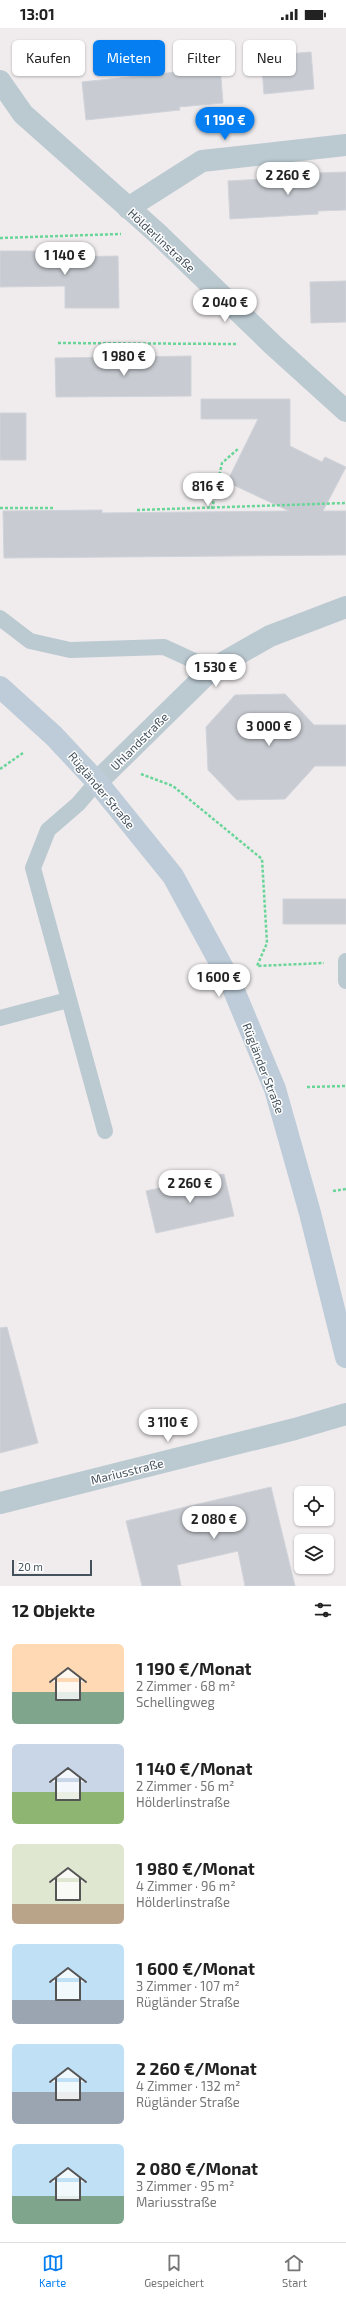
<!DOCTYPE html>
<html lang="de">
<meta charset="utf-8">
<style>
:root{--surface:#fff;--page:#f6f6f6;--text:#222;--muted:#767676;--line:#e0e0e0;--accent:#057ef1}
body{margin:0;font-family:"Exo 2",sans-serif;background:var(--page);color:var(--text);height:100vh;display:flex;flex-direction:column;font-size:15px;white-space:nowrap}
*{box-sizing:border-box;margin:0}
p{font-size:13px;color:var(--muted)}
.icon{flex:none;width:22px;height:22px;fill:none;stroke:currentColor;stroke-width:2;stroke-linecap:round;stroke-linejoin:round}
.map{position:relative;height:1558px;overflow:hidden}
.side{display:flex;flex-direction:column;background:var(--surface);flex:1}
.side>*{flex:none}
.hud{position:absolute;left:12px;top:12px;width:322px;height:36px;display:flex;gap:8px}
.buttons{position:absolute;left:294px;top:1458px;display:grid;gap:8px}
.buttons a{display:grid;place-items:center;width:40px;height:40px;border-radius:6px;background:var(--surface);box-shadow:0 1px 3px #0004;font-size:20px}
.scale{position:absolute;left:12px;bottom:10px;width:80px;box-sizing:border-box;padding-left:4px;border:2px solid #43525c;border-top:0;font-size:11px;line-height:14px;white-space:nowrap;color:#43525c;-webkit-text-stroke:3px #fff;paint-order:stroke}
.price{position:absolute;translate:-50% -34px;padding:0 9px;border-radius:14px;background:#fff;color:#222;font-size:13px;line-height:26px;filter:drop-shadow(0 1px 2px #0008)}
.price::after{content:'';position:absolute;left:50%;top:24px;width:12px;height:9px;margin-left:-6px;background:inherit;clip-path:polygon(0 0,100% 0,50% 100%)}
.price.current{background:var(--accent);color:#fff}
ul{padding:0;list-style:none}
li{display:flex;align-items:center;gap:12px;height:100px;padding:0 12px}
li span{display:grid;place-items:center;flex:none;width:112px;height:80px;border-radius:6px;color:#555}
li>.icon{margin-inline-start:auto}
span .icon{width:48px;height:48px;fill:#fffc;stroke-width:1}
li b{font-size:17px}
h2{display:flex;justify-content:space-between;align-items:center;height:48px;padding:0 12px;font-size:17px}
.pill{padding:0 14px;border-radius:6px;background:var(--surface);box-shadow:0 1px 3px #0004;font-size:14px;line-height:36px}
.pill.current{background:var(--accent);color:#fff}
.status{display:flex;justify-content:space-between;align-items:center;height:28px;padding:0 20px;background:var(--surface);direction:ltr}
.status svg{height:11px;fill:currentColor}
.dock{display:flex;justify-content:space-around;align-items:center;height:56px;border-top:1px solid var(--line);background:var(--surface);font-size:11px;color:var(--muted)}
.dock a{display:grid;justify-items:center;gap:2px}
.dock .current{color:var(--accent)}
.map>svg:first-child{display:block}
</style>
<div class="status"><b>13:01</b><svg viewBox="0 0 49 12"><path d="M0 12V9h3v3zM5 12V6h3v6zM10 12V3h3v9zM15 12V0h3v12zM26 1h20v11H26zM47 4h2v5h-2z"/></svg></div>
<div class="map">
<svg width="346" height="1558" viewBox="0 0 346 1558">
<rect width="100%" height="100%" fill="#f0eced"/>
<path fill="#c8ccd2" stroke="#d0d3d9" d="M 311,24 L 314,61 L 264,66 L 261,28 Z
M 220,37 L 223,75 L 179,79 L 180,82 L 86,92 L 82,54 L 176,44 L 175,41 Z
M 346,144 L 346,182 L 318,183 L 318,186 L 230,191 L 228,153 L 316,148 L 316,145 Z
M 0,223 L 65,223 L 65,229 L 118,228 L 119,280 L 65,280 L 65,258 L 0,259 Z
M 346,253 L 346,294 L 311,295 L 310,254 Z
M 191,328 L 191,368 L 56,369 L 55,330 Z
M 201,371 L 290,371 L 290,418 L 322,434 L 325,429 L 346,439 L 323,483 L 346,483 L 346,527 L 4,530 L 3,483 L 102,482 L 102,485 L 289,483 L 227,454 L 258,391 L 201,391 Z
M 0,385 L 26,385 L 26,432 L 0,432 Z
M 285,666 L 314,697 L 346,697 L 346,738 L 315,738 L 285,771 L 237,772 L 208,742 L 206,699 L 235,667 Z
M 283,871 L 346,871 L 346,896 L 283,896 Z
M 224,1146 L 234,1188 L 156,1205 L 146,1163 Z
M 7,1299 L 38,1415 L 0,1425 L 0,1300 Z
M 271,1459 L 295,1558 L 245,1558 L 238,1523 L 177,1537 L 181,1558 L 142,1558 L 126,1493 Z"/>
<g fill="none" stroke-linecap="round" stroke-linejoin="round">
<path stroke="#69d598" stroke-width="2.5" stroke-dasharray="3 2" stroke-linecap="butt" d="M 0,210 L 121,206
M 58,315 L 236,316
M 0,480 L 55,480
M 212,481 L 222,435 L 239,420
M 137,482 L 346,475
M 0,741 L 23,725
M 141,746 L 173,758 L 262,831 L 267,915 L 257,938 L 324,935
M 307,1059 L 346,1058
M 333,1163 L 346,1161"/>
<path stroke="#bbc9d1" stroke-width="16" d="M 0,590 L 30,613 L 70,622 L 164,619 L 212,641
M 97,754 L 78,776 L 48,802 L 33,840 L 105,1103
M 346,933 L 346,953
M 0,990 L 68,972"/>
<path stroke="#bbc9d1" stroke-width="22" d="M 0,53 L 23,86 L 157,205 L 272,316 L 346,383
M 128,180 L 202,133 L 346,117
M 97,754 L 212,641 L 270,608 L 346,579
M 0,1475 L 295,1401 L 346,1386"/>
<path stroke="#bdccd8" stroke-width="22" d="M 0,659 L 54,708 L 97,754 L 173,848 L 230,953 L 275,1061 L 310,1185 L 346,1329"/>
</g>
<g text-anchor="middle" dominant-baseline="central" stroke-width="3" stroke-linejoin="round" paint-order="stroke">
<g font-size="12" fill="#43525c" stroke="#fff">
<text transform="translate(162 212) rotate(43)">Hölderlinstraße</text>
<text transform="translate(139 713) rotate(-45)">Uhlandstraße</text>
<text transform="translate(102 762) rotate(50)">Rügländer Straße</text>
<text transform="translate(264 1040) rotate(69)">Rügländer Straße</text>
<text transform="translate(127 1443) rotate(-14)">Mariusstraße</text>
</g>
</g>
</svg>
<div class="buttons">
<a><svg class="icon" aria-label="locate" viewBox="0 0 24 24"><circle cx="12" cy="12" r="6"/><path d="M12 2v4M12 18v4M2 12h4M18 12h4"/></svg></a>
<a><svg class="icon" aria-label="layers" viewBox="0 0 24 24"><path d="M12 4l9 5-9 5-9-5zM3 14l9 5 9-5"/></svg></a>
</div>
<div class="scale">20 m</div>
<b class="price current" style="left:225px;top:113px">1 190 €</b>
<b class="price" style="left:288px;top:168px">2 260 €</b>
<b class="price" style="left:65px;top:248px">1 140 €</b>
<b class="price" style="left:225px;top:295px">2 040 €</b>
<b class="price" style="left:124px;top:349px">1 980 €</b>
<b class="price" style="left:208px;top:479px">816 €</b>
<b class="price" style="left:216px;top:660px">1 530 €</b>
<b class="price" style="left:269px;top:719px">3 000 €</b>
<b class="price" style="left:219px;top:970px">1 600 €</b>
<b class="price" style="left:190px;top:1176px">2 260 €</b>
<b class="price" style="left:168px;top:1415px">3 110 €</b>
<b class="price" style="left:214px;top:1512px">2 080 €</b>
<div class="hud">
<a class="pill">Kaufen</a>
<a class="pill current">Mieten</a>
<a class="pill">Filter</a>
<a class="pill">Neu</a>
</div>
</div>
<section class="side">
<h2>12 Objekte<svg class="icon" aria-label="filters" viewBox="0 0 24 24"><path d="M4 7h16M4 17h16"/><circle cx="9" cy="7" r="2"/><circle cx="15" cy="17" r="2"/></svg></h2>
<ul>
<li><span style="background:linear-gradient(#ffd9b3 60%,#7fa58c 0)"><svg class="icon" aria-label="home" viewBox="0 0 24 24"><path d="M3 11l9-7 9 7M6 9v11h12V9"/></svg></span><div><b>1 190 €/Monat</b><p>2 Zimmer · 68 m²</p><p>Schellingweg</p></div></li>
<li><span style="background:linear-gradient(#c9d6e8 60%,#8fb573 0)"><svg class="icon" aria-label="home" viewBox="0 0 24 24"><path d="M3 11l9-7 9 7M6 9v11h12V9"/></svg></span><div><b>1 140 €/Monat</b><p>2 Zimmer · 56 m²</p><p>Hölderlinstraße</p></div></li>
<li><span style="background:linear-gradient(#dfe7d0 75%,#b9a48a 0)"><svg class="icon" aria-label="home" viewBox="0 0 24 24"><path d="M3 11l9-7 9 7M6 9v11h12V9"/></svg></span><div><b>1 980 €/Monat</b><p>4 Zimmer · 96 m²</p><p>Hölderlinstraße</p></div></li>
<li><span style="background:linear-gradient(#bfe0f5 70%,#9aa5b1 0)"><svg class="icon" aria-label="home" viewBox="0 0 24 24"><path d="M3 11l9-7 9 7M6 9v11h12V9"/></svg></span><div><b>1 600 €/Monat</b><p>3 Zimmer · 107 m²</p><p>Rügländer Straße</p></div></li>
<li><span style="background:linear-gradient(#bfe0f5 60%,#9aa5b1 0)"><svg class="icon" aria-label="home" viewBox="0 0 24 24"><path d="M3 11l9-7 9 7M6 9v11h12V9"/></svg></span><div><b>2 260 €/Monat</b><p>4 Zimmer · 132 m²</p><p>Rügländer Straße</p></div></li>
<li><span style="background:linear-gradient(#bfe0f5 65%,#7fa58c 0)"><svg class="icon" aria-label="home" viewBox="0 0 24 24"><path d="M3 11l9-7 9 7M6 9v11h12V9"/></svg></span><div><b>2 080 €/Monat</b><p>3 Zimmer · 95 m²</p><p>Mariusstraße</p></div></li>
</ul>
</section>
<nav class="dock">
<a class="current"><svg class="icon" aria-label="map" viewBox="0 0 24 24"><path d="M3 6l6-2 6 2 6-2v14l-6 2-6-2-6 2zM9 4v14M15 6v14"/></svg>Karte</a>
<a><svg class="icon" aria-label="saved" viewBox="0 0 24 24"><path d="M7 4h10v16l-5-4-5 4z"/></svg>Gespeichert</a>
<a><svg class="icon" aria-label="home" viewBox="0 0 24 24"><path d="M3 11l9-7 9 7M6 9v11h12V9"/></svg>Start</a>
</nav>
